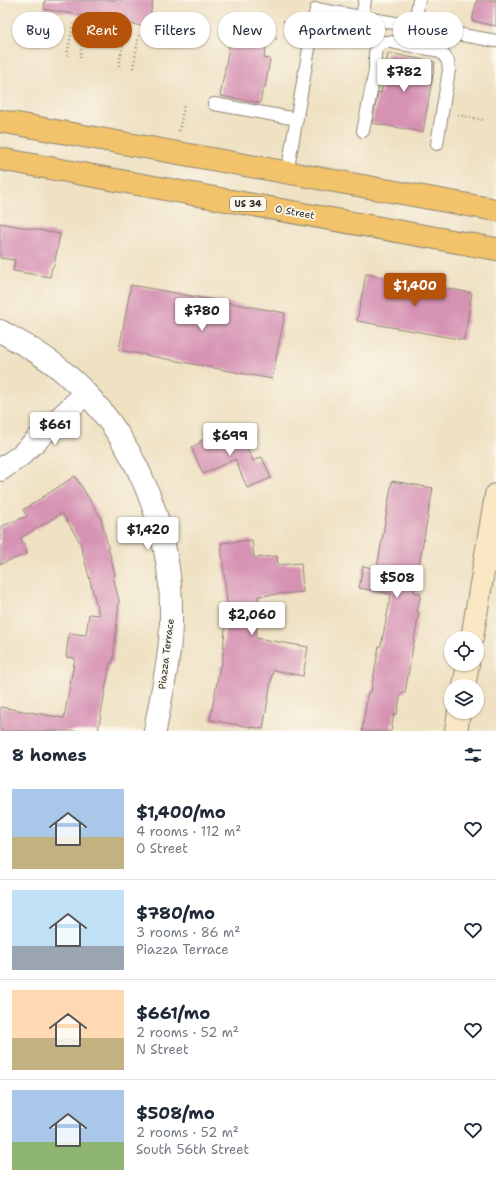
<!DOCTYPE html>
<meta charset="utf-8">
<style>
:root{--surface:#fff;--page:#f6f6f7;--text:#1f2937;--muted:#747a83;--line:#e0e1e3;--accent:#b45309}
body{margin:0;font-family:"Shantell Sans",sans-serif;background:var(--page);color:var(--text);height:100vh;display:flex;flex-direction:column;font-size:15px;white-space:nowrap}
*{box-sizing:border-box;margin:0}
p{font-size:13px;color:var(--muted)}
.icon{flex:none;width:22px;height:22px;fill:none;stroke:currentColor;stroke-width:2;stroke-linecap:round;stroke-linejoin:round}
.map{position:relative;height:731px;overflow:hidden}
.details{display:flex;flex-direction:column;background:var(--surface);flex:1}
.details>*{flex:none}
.top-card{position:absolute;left:12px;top:12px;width:472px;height:36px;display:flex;gap:8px}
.fabs{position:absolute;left:444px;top:631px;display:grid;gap:8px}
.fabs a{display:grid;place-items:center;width:40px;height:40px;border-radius:50%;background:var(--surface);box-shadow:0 1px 3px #0004;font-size:20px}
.price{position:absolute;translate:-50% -34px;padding:0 9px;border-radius:4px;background:#fff;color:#222;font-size:13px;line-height:26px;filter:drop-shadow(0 1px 2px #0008)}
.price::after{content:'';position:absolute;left:50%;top:24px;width:12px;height:9px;margin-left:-6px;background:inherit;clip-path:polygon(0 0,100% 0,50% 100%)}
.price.on{background:var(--accent);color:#fff}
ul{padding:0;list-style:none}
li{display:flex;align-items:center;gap:12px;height:100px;padding:0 12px}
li+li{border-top:1px solid var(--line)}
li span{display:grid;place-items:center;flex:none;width:112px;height:80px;border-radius:0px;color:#555}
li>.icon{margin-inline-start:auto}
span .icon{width:48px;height:48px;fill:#fffc;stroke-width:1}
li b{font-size:17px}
h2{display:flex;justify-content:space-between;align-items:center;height:48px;padding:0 12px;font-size:17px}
.tag{padding:0 14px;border-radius:18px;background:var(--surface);box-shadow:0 1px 3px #0004;font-size:14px;line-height:36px}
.tag.on{background:var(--accent);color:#fff}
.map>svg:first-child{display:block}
</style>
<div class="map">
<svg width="496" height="731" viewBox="0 0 496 731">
<rect width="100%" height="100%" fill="#fbf7ec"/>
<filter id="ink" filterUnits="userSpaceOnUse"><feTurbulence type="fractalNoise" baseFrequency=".025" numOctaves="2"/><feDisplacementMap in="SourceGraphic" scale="8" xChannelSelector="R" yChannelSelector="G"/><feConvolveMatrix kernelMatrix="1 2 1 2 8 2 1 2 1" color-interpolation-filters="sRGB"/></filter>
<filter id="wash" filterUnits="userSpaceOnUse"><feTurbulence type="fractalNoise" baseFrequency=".012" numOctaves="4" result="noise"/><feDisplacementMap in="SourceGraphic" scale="16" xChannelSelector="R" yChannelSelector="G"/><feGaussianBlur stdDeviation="0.9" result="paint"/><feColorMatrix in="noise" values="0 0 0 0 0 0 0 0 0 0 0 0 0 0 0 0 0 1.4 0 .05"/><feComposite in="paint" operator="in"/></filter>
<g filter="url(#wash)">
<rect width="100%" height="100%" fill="#efe1c2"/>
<g id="blocks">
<path fill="#d692b3" d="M 45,0 L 153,0 L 148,27 L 44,9 Z
M 477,0 L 496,0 L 496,26 L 472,21 Z
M 235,15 L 271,21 L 264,58 L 270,59 L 265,88 L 263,88 L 260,103 L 220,96 Z
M 388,53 L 435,62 L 423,132 L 372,123 L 378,92 L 381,93 Z
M 0,223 L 60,234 L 54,266 L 52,267 L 50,277 L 13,271 L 15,260 L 0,258 Z
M 366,274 L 472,293 L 464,340 L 357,321 Z
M 131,285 L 285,313 L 272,379 L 119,350 Z
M 228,429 L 231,434 L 239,431 L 253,461 L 262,457 L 271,478 L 247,488 L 235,459 L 203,474 L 191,447 L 200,443 L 200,441 Z
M 75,476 L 101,518 L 115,575 L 113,576 L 119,601 L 113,663 L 110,663 L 98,731 L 0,731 L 0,707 L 64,718 L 75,658 L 66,657 L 69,633 L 86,635 L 89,614 L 99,615 L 80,542 L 62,513 L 21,538 L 27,554 L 0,564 L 0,527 L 27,516 L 23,510 Z
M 392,481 L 433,488 L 414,592 L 421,594 L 417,612 L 419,612 L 405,693 L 401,693 L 397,714 L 394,714 L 391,731 L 362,731 L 368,692 L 371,692 L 379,646 L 381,646 L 391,594 L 359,588 L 363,566 L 377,569 Z
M 252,540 L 254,558 L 277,556 L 278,565 L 301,563 L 303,592 L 258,596 L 256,638 L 308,647 L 303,676 L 273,670 L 263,729 L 210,720 L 220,666 L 222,666 L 227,603 L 221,543 Z"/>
</g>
</g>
<g filter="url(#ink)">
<use href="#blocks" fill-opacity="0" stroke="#8d8676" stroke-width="1"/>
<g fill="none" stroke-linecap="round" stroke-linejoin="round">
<g stroke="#8d8676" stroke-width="14">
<path id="lane" d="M 362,17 L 365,0
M 414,27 L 419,0
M 214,104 L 297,119
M 363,131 L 375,71 L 375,53 L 378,46 L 383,42 L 391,42 L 435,50 L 443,54 L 448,61 L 449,70 L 437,144
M 287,173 L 316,9 L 496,41"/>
</g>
<g stroke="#8d8676" stroke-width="24">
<path id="street" d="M 0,331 C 23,344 46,356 66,374 C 135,434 173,529 171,620 C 171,657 161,694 155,731
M 0,470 L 20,456 L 86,393"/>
</g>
<g stroke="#8d8676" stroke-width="24">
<path id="secondary" d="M 472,638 L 496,495
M 464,686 L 468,664
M 456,731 L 459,712"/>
</g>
<g stroke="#8d8676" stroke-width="24">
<path id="primary" d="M 0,121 L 496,210
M 0,159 L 496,249"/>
</g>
<path stroke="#8d8676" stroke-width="2.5" stroke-dasharray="1 3" stroke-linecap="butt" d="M 283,21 L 298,23
M 268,37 L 277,39
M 67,56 L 73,24
M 80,58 L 85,26
M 119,66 L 125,33
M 133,68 L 139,35
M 458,115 L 483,120
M 179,131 L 184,106"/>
<use href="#lane" stroke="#fff" stroke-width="12"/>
<use href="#street" stroke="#fff" stroke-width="22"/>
<use href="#secondary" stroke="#fae7c3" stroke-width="22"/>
<use href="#primary" stroke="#f2c36a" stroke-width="22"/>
</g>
</g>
<g text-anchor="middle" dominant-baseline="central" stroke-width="3.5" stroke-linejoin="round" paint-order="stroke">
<rect fill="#fbf7ec" stroke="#696865" stroke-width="1" x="230" y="197" width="36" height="14" rx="3"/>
<g font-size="9" font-weight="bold" fill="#2b2b2b">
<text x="248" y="204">US 34</text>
</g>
<g font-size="10" fill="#2b2b2b" stroke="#fbf7ec">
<text transform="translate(295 212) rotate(10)">O Street</text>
<text transform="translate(166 654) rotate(-83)">Piazza Terrace</text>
</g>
</g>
</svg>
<div class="fabs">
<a><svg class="icon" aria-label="locate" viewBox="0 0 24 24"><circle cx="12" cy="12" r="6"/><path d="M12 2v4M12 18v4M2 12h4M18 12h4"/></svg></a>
<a><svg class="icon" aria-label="layers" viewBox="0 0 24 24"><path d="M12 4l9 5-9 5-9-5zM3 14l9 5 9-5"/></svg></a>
</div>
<b class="price" style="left:404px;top:93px">$782</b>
<b class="price on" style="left:415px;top:307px">$1,400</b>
<b class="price" style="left:202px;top:332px">$780</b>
<b class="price" style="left:55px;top:446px">$661</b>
<b class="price" style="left:230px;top:457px">$699</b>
<b class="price" style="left:148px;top:551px">$1,420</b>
<b class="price" style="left:397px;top:599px">$508</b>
<b class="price" style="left:252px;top:636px">$2,060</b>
<div class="top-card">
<a class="tag">Buy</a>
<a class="tag on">Rent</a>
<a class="tag">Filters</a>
<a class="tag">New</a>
<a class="tag">Apartment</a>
<a class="tag">House</a>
</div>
</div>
<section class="details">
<h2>8 homes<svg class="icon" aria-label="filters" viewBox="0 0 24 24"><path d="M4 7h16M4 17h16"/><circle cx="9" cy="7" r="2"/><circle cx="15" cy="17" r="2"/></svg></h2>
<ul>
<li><span style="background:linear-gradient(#a9c7e8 60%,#c2b280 0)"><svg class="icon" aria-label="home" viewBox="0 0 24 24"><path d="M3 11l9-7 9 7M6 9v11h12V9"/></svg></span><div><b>$1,400/mo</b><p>4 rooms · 112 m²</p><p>O Street</p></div><svg class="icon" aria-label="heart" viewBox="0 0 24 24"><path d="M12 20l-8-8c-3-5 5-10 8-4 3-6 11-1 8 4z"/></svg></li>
<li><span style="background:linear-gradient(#bfe0f5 70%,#9aa5b1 0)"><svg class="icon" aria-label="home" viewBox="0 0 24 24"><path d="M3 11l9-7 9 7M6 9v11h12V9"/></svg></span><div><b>$780/mo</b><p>3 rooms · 86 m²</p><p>Piazza Terrace</p></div><svg class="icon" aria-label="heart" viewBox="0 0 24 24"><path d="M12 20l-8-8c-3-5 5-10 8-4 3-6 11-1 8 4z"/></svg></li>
<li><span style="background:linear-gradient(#ffd9b3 60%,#c2b280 0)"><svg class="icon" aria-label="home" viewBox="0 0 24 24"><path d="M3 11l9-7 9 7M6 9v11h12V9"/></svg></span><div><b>$661/mo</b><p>2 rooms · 52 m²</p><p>N Street</p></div><svg class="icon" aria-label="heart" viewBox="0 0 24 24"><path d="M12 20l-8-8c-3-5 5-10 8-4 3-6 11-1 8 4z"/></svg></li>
<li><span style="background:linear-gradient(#a9c7e8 65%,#8fb573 0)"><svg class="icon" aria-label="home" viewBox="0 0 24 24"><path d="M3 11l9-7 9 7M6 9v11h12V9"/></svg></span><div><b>$508/mo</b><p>2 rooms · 52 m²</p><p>South 56th Street</p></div><svg class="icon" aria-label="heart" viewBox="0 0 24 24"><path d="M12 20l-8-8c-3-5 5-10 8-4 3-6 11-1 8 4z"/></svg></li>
</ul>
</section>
